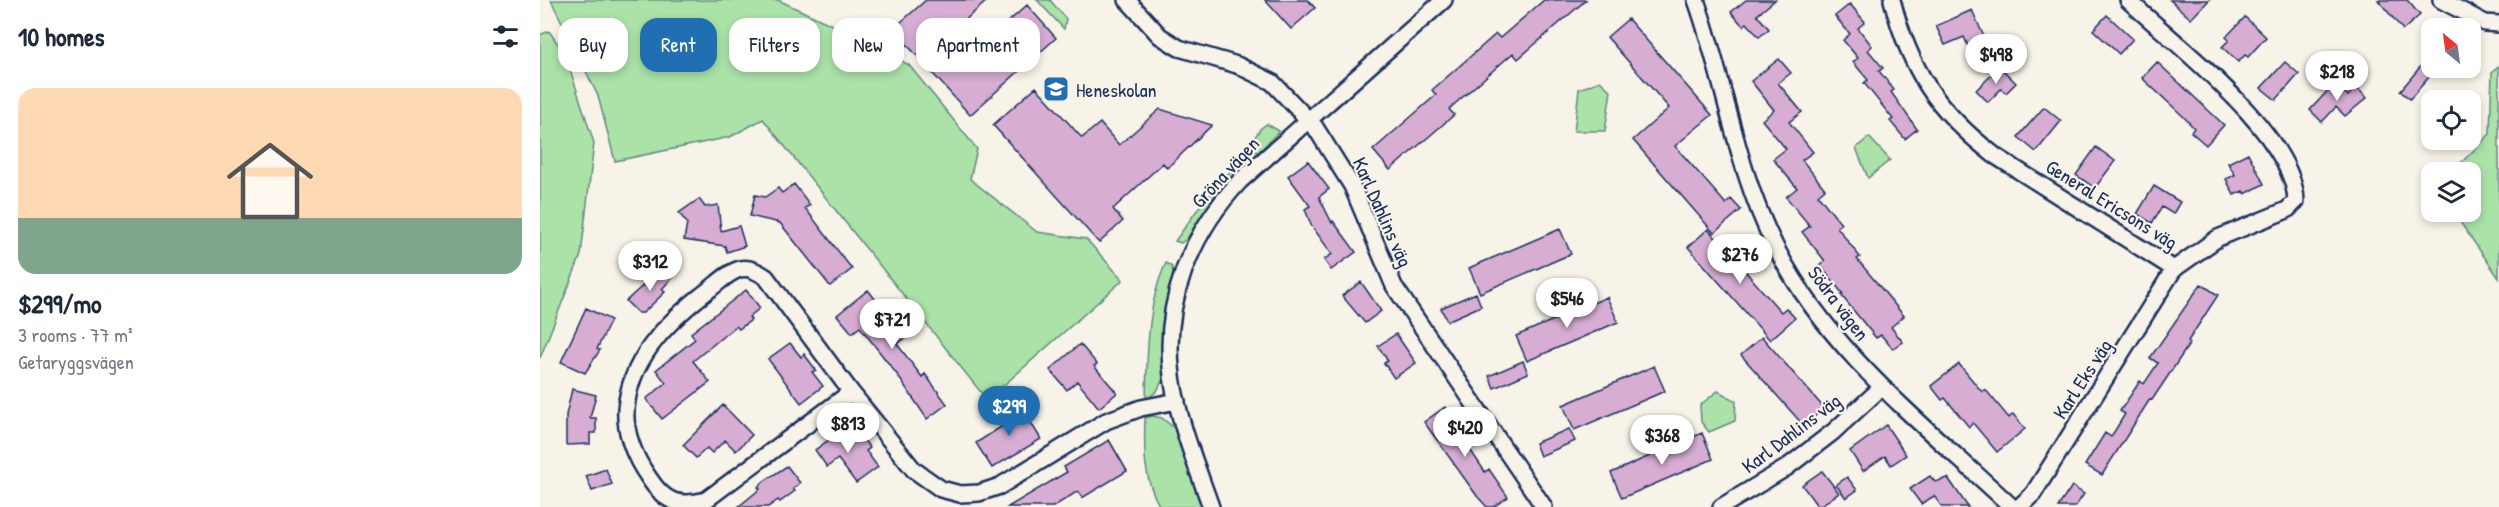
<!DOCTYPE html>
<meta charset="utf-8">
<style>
:root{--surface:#fff;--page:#f2f2f3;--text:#1f2937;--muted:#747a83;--accent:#1f6fb2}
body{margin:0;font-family:"Patrick Hand",sans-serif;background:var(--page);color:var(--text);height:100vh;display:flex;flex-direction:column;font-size:22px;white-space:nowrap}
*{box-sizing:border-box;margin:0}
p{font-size:20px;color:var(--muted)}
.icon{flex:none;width:33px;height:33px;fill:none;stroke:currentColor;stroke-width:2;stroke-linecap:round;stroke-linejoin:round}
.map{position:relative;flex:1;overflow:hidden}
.side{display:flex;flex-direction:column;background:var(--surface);width:540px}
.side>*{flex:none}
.hud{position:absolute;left:18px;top:18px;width:570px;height:54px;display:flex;gap:12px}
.needle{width:39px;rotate:331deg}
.fabs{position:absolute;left:1881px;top:18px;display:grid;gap:12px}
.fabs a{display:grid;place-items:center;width:60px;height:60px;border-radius:12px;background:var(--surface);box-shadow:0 3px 9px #0003;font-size:30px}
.price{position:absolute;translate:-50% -51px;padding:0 14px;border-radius:21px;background:#fff;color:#222;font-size:20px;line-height:39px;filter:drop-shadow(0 2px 3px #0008)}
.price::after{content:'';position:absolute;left:50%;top:36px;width:18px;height:14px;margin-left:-9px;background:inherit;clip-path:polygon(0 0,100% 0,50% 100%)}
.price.selected{background:var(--accent);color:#fff}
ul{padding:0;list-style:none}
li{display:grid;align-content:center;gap:12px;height:318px;padding:0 18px}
li span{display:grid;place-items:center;height:186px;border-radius:18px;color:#555}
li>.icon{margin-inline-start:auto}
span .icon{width:108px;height:108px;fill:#fffc;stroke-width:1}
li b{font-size:26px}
h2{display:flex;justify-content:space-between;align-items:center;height:72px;padding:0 18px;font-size:26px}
.tag{padding:0 21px;border-radius:18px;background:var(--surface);box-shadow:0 3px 9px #0003;font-size:21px;line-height:54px}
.tag.selected{background:var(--accent);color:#fff}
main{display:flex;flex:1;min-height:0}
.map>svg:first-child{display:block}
</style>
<main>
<section class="side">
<h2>10 homes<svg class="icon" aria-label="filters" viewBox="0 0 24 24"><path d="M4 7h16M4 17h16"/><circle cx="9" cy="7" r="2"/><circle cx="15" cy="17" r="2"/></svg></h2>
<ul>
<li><span style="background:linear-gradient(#ffd9b3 70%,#7fa58c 0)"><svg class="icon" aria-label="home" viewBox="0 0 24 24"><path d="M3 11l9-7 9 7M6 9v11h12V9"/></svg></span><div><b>$299/mo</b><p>3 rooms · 77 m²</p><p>Getaryggsvägen</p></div></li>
</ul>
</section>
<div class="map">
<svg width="1959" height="507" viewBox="0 0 1959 507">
<rect width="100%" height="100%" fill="#f7f3e8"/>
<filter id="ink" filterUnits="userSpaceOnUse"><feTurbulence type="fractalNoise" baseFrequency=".0167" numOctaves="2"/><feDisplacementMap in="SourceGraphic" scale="12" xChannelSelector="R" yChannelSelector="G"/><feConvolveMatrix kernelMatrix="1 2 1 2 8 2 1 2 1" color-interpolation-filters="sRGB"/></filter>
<g filter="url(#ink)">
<path fill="#aae2a7" stroke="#628882" stroke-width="1.5" d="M 11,0 L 238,0 L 327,41 L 369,65 L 437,149 L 430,179 L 497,232 L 546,239 L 583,280 L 447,400 L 223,119 L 190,137 L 75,161 L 58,96 Z
M 497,0 L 510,0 L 526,19 L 524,29 Z
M 9,31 L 25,54 L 54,143 L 41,255 L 0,358 L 0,35 Z
M 1959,66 L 1959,278 L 1913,212 L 1930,212 L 1930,172 L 1912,172 L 1950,134 L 1952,72 Z
M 1060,81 L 1071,91 L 1065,131 L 1034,131 L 1039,89 Z
M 727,124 L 739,131 L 718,153 L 708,147 L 721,128 Z
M 1329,137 L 1350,160 L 1328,178 L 1316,148 Z
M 701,159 L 702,166 L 680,188 L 647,239 L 641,243 L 635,241 L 662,203 Z
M 626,263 L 632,267 L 633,274 L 622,337 L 623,379 L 617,391 L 606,400 C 607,356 607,303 626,263 Z
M 1178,391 L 1196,401 L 1195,421 L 1169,432 L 1161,422 L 1160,405 Z
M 612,416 L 622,418 L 634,428 L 662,507 L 620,507 C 603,478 604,451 605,418 Z"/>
<path fill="#d7add3" stroke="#1b2f5e" stroke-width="1.5" d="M 386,0 L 448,0 L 417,27 L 442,55 L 462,37 L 457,32 L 487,5 L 516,38 L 430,115 L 353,29 Z
M 725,0 L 768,0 L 775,8 L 751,29 Z
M 1004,0 L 1046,0 L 978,59 L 973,53 L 909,109 L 914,115 L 850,170 L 833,150 L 896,95 L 892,90 L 956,34 L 960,38 Z
M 1206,0 L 1235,0 L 1217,15 L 1229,29 L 1219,37 L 1207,23 L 1203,26 L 1191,12 Z
M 1630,0 L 1669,0 L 1651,19 Z
M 1838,0 L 1867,0 L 1880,15 L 1863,30 Z
M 1310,4 L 1325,22 L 1318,28 L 1332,46 L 1328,50 L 1343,68 L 1339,71 L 1354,90 L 1351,92 L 1377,129 L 1365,139 L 1350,121 L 1353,119 L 1324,83 L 1328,80 L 1313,62 L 1318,58 L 1303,40 L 1310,34 L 1295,16 Z
M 1432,10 L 1445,39 L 1428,46 L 1424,37 L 1405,45 L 1396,26 Z
M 1567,15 L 1593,39 L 1579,54 L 1553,30 Z
M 1705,17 L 1726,37 L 1708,57 L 1705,55 L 1698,62 L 1682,47 L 1689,40 L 1686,37 Z
M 1088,19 L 1172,115 L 1135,146 L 1186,204 L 1191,199 L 1201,210 L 1174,233 L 1093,140 L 1129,108 L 1067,37 Z
M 1239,59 L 1251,73 L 1238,83 L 1262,112 L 1249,122 L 1273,152 L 1262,160 L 1285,189 L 1278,195 L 1301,224 L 1297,227 L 1320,257 L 1317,259 L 1364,316 L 1351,327 L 1363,342 L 1353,349 L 1341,335 L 1336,338 L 1301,295 L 1303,294 L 1280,265 L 1285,261 L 1262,232 L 1270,226 L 1246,197 L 1257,188 L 1233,159 L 1246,149 L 1222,120 L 1234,110 L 1211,81 Z
M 1886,60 L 1896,69 L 1870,99 L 1860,91 Z
M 1617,62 L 1684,125 L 1666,145 L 1651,132 L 1654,128 L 1644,117 L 1602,78 Z
M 1745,62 L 1759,74 L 1736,100 L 1721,88 Z
M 1460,67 L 1476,83 L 1466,93 L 1461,89 L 1448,102 L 1436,90 Z
M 1795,83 L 1808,96 L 1816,87 L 1827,98 L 1805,116 L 1796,107 L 1782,122 L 1770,110 Z
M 496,87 L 542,138 L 560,123 L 579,145 L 620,109 L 672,125 L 627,168 L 623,163 L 573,209 L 583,221 L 559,243 L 453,125 Z
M 1504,107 L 1521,121 L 1496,152 L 1478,137 Z
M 1556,147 L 1575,161 L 1555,188 L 1536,175 Z
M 1708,153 L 1724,184 L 1705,194 L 1703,191 L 1694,195 L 1686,179 L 1695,175 L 1688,163 Z
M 768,161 L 789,189 L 779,197 L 792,223 L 793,221 L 816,252 L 791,270 L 784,260 L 792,254 L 771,225 L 765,209 L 770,206 L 748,176 Z
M 254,184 L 270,205 L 265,208 L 312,269 L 290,286 L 240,223 L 210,216 L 215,195 L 225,197 L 238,188 L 242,193 Z
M 1614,186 L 1640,202 L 1633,214 L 1622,207 L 1612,223 L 1597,214 Z
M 159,199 L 165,207 L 178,205 L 181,231 L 199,226 L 205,246 L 187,252 L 185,246 L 144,240 L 147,223 L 139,213 Z
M 1020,229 L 1031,254 L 940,293 L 929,268 Z
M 1168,229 L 1241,312 L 1246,308 L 1255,318 L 1230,340 L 1148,247 Z
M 123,267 L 133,277 L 122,289 L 125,292 L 103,313 L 98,313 L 86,301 Z
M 821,282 L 841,311 L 825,323 L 802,296 Z
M 1661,284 L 1678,295 L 1648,341 L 1650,343 L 1612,400 L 1610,399 L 1562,475 L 1545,465 L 1565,433 L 1571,437 L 1585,414 L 1580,411 L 1600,381 L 1604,384 L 1618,363 L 1610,358 Z
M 206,290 L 220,308 L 209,317 L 211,320 L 199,329 L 196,326 L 153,361 L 170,382 L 122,419 L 106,399 L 126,383 L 116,370 L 155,339 L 151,333 Z
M 328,290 L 366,338 L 357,344 L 382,377 L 385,374 L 407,404 L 387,419 L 356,373 L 320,327 L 312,333 L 297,315 Z
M 936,293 L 941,306 L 907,321 L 901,308 Z
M 1067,297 L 1078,322 L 987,361 L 976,336 Z
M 46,308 L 71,320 L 57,349 L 60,350 L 45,373 L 21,362 Z
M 856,334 L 876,363 L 854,378 L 844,363 L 848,361 L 838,346 Z
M 1222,337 L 1284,408 L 1264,426 L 1201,355 Z
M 250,343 L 261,357 L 264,354 L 276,370 L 272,372 L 283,386 L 261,403 L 228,359 Z
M 540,344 L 557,364 L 554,366 L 577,393 L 559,408 L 537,381 L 527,390 L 510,370 Z
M 983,361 L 988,373 L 954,388 L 949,376 Z
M 1419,364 L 1442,392 L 1445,389 L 1469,418 L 1473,414 L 1485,429 L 1457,452 L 1433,423 L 1429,427 L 1405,398 L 1402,400 L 1391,386 Z
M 1114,366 L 1125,391 L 1034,430 L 1023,405 Z
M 32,389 L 56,395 L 50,418 L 56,418 L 56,433 L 50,433 L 50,444 L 26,445 L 26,415 Z
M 478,402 L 501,439 L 452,468 L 436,443 L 464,425 L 458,415 Z
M 183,405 L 212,435 L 196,451 L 185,440 L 172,453 L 167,448 L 156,458 L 143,445 Z
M 905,407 L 930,443 L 927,445 L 945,472 L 949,469 L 968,497 L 953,507 L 947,507 L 937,496 L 884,422 Z
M 1346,425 L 1366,455 L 1351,465 L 1345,456 L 1323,471 L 1310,451 Z
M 308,426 L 313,433 L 317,431 L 330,448 L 326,451 L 338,467 L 316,483 L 298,459 L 287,467 L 275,450 Z
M 1029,429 L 1035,441 L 1000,456 L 995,443 Z
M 1162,433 L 1173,459 L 1082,498 L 1071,473 Z
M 569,440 L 587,471 L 542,498 L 538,491 L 513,507 L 468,507 L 527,472 L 524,467 Z
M 247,466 L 260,483 L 253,489 L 255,491 L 240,502 L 238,500 L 228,507 L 198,507 L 220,489 L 218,487 L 224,481 Z
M 66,469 L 72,484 L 52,491 L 46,476 Z
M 1282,471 L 1299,493 L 1278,507 L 1262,485 Z
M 1390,476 L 1395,482 L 1408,478 L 1428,507 L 1402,507 L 1394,496 L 1381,504 L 1370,489 Z
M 1307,477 L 1317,490 L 1306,498 L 1296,485 Z
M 1532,486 L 1544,494 L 1535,507 L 1518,507 Z"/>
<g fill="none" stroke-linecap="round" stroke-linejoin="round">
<g stroke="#1b2f5e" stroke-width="20">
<path id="minor" d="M 587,0 L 620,36 L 639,48 L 697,65 L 732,82 L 775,127 L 812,186 L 854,286 L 1004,507
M 1156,0 C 1185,81 1196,169 1235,246 C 1289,353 1386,426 1472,507
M 1352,0 C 1370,70 1397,111 1454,155 L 1634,269 L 1678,238 L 1747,210 L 1756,201 C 1754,134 1636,45 1588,0
M 1901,0 L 1945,23 L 1959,24
M 311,392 L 166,500 C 139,507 125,503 109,478 C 94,457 82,428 87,401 C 94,353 133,317 170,289 C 179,282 189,272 200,269 C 210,267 218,272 226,277 L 311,392 L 374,470 L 401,489 L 420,494 L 439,493 L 460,486 L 566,421 L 601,408 L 637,401
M 671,507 C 656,464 638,421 632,376 C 622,303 651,233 700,181 L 904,0
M 1181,507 L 1246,468 L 1293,432 L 1342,387
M 1479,507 L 1493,494 L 1634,269"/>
</g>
<use href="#minor" stroke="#f7f3e8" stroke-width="15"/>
</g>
</g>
<defs>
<g id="school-square" transform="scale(1.35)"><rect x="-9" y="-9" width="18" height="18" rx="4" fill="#1f6fb2" stroke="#f7f3e8"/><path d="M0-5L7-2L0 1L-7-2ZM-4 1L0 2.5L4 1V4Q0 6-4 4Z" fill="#fff"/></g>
</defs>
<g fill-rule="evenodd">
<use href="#school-square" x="516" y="89"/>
</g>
<g text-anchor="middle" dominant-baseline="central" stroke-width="4.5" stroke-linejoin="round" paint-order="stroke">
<g font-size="20" fill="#1b2f5e" stroke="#f7f3e8" text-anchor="start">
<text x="536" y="89">Heneskolan</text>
</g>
<g font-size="20" fill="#1b2f5e" stroke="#f7f3e8">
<text transform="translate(685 172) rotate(-47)">Gröna vägen</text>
<text transform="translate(1572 204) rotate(32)">General Ericsons väg</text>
<text transform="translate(843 212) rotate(66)">Karl Dahlins väg</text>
<text transform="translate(1299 303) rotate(53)">Södra vägen</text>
<text transform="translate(1542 379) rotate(-57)">Karl Eks väg</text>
<text transform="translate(1251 433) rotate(-37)">Karl Dahlins väg</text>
</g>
</g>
</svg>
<div class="fabs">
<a><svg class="needle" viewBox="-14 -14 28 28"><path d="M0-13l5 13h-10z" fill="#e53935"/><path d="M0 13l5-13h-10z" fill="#747a83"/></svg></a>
<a><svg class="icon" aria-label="locate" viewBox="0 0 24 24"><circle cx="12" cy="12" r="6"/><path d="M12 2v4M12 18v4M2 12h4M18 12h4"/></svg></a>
<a><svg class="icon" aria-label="layers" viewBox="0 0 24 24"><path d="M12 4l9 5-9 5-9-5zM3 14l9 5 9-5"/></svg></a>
</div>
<b class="price" style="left:1456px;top:85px">$498</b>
<b class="price" style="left:1797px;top:102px">$218</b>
<b class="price" style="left:1200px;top:285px">$276</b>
<b class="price" style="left:110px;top:292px">$312</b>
<b class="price" style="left:1027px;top:329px">$546</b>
<b class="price" style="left:352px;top:350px">$721</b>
<b class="price selected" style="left:469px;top:437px">$299</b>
<b class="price" style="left:308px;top:454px">$813</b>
<b class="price" style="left:925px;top:458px">$420</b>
<b class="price" style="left:1122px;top:466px">$368</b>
<div class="hud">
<a class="tag">Buy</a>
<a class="tag selected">Rent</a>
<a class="tag">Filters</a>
<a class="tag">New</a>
<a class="tag">Apartment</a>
</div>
</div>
</main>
